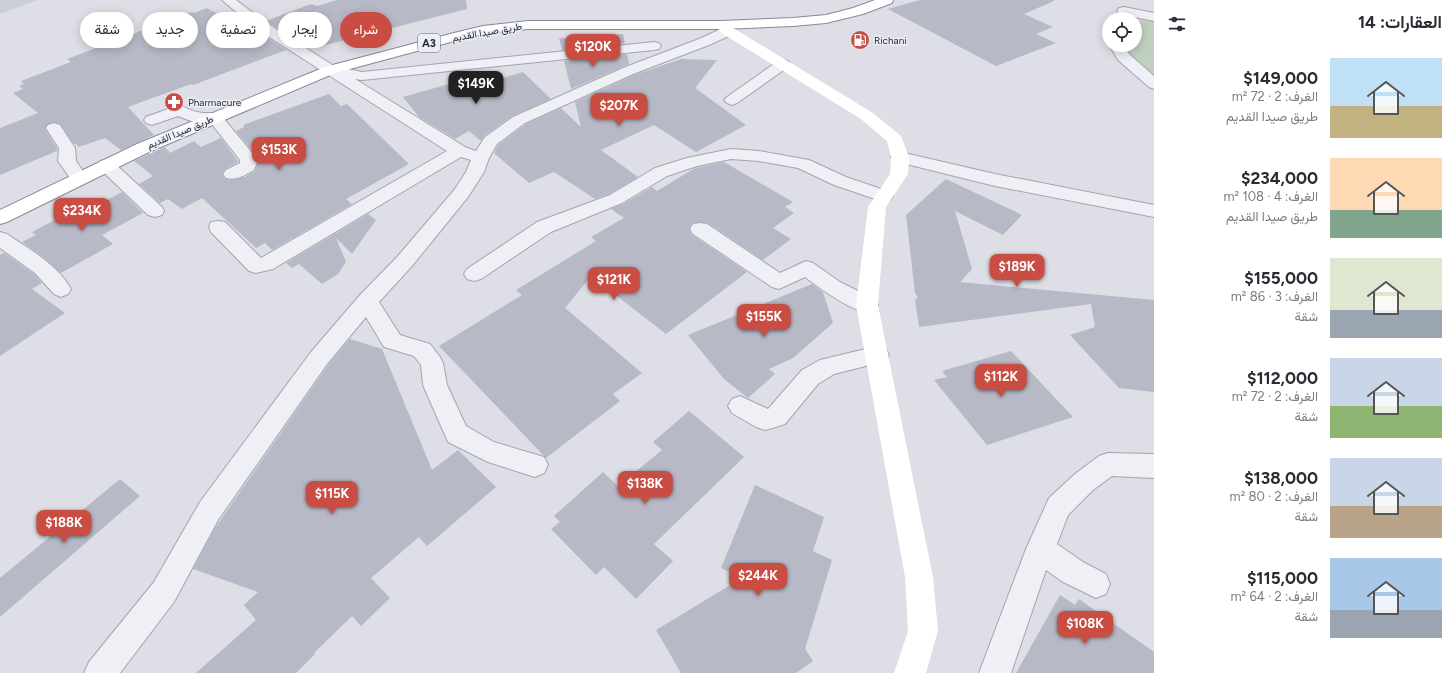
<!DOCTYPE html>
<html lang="ar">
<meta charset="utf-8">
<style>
:root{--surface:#fff;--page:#f2f2f3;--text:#2b2b33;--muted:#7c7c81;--accent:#ca4d43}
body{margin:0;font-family:Figtree,Vazirmatn,sans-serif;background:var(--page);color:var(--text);direction:rtl;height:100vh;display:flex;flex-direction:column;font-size:15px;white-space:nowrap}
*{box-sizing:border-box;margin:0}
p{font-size:13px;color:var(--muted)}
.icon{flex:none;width:22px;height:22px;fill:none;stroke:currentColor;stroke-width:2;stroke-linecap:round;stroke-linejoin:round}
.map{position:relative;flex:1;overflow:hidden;direction:ltr}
.side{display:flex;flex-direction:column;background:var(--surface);width:300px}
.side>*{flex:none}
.top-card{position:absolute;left:12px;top:12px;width:380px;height:36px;direction:rtl;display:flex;gap:8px}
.controls{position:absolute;left:1102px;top:12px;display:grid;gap:8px}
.controls a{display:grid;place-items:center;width:40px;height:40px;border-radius:50%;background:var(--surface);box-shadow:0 2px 10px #0003;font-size:20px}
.price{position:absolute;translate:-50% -34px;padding:0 9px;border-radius:8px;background:var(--accent);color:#fff;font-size:13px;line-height:26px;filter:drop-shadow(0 1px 2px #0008)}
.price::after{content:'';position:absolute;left:50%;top:24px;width:12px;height:9px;margin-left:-6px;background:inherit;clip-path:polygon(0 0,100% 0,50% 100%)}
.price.active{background:#222;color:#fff}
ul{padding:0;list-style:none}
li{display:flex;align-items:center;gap:12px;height:100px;padding:0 12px}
li span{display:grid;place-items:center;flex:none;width:112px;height:80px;border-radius:0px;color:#555}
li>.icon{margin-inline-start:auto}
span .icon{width:48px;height:48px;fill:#fffc;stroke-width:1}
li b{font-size:17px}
h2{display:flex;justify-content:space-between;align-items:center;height:48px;padding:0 12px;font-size:17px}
.chip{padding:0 14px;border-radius:18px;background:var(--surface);box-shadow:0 2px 10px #0003;font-size:14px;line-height:36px}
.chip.active{background:var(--accent);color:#fff}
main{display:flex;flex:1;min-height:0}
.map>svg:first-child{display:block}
</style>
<main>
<section class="side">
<h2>العقارات: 14<svg class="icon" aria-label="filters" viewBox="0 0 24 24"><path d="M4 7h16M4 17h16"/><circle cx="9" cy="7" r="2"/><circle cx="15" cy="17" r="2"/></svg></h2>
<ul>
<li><span style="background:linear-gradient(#bfe0f5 60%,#c2b280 0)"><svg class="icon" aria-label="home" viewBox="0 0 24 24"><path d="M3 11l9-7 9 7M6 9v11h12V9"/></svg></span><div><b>$149,000</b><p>الغرف: 2 · 72 m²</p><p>طريق صيدا القديم</p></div></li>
<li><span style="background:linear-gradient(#ffd9b3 65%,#7fa58c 0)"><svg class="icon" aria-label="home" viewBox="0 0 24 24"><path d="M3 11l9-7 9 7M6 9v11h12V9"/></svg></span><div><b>$234,000</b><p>الغرف: 4 · 108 m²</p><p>طريق صيدا القديم</p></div></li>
<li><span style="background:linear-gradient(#dfe7d0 65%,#9aa5b1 0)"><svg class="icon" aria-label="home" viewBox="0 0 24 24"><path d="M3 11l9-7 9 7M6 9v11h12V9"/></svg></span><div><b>$155,000</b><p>الغرف: 3 · 86 m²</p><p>شقة</p></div></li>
<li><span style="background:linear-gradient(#c9d6e8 60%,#8fb573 0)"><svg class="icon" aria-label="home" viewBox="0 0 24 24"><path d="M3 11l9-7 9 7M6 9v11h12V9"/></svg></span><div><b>$112,000</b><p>الغرف: 2 · 72 m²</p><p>شقة</p></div></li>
<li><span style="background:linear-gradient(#c9d6e8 60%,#b9a48a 0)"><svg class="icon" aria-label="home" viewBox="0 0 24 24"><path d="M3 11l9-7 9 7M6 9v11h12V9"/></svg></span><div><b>$138,000</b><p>الغرف: 2 · 80 m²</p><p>شقة</p></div></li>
<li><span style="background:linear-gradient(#a9c7e8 65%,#9aa5b1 0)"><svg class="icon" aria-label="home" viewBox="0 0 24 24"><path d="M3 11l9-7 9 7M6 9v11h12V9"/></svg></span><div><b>$115,000</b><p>الغرف: 2 · 64 m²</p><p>شقة</p></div></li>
</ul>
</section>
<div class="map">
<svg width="1154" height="673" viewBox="0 0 1154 673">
<rect width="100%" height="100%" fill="#dddee6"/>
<path fill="#cbcdd8" d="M 0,0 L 37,0 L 0,14 Z"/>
<path fill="#bfd0be" d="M 1154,20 L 1154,77 L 1117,45 L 1135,45 L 1135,25 L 1139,21 Z"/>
<path fill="#b7b9c6" d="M 337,0 L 466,0 L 467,9 L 321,46 L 310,40 L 302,44 L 266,21 L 311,4 L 317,6 Z
M 920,0 L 1054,0 L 1054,1 L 1024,14 L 1053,27 L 1036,34 L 1056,43 L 996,66 L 888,9 Z
M 207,8 L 245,29 L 251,27 L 286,50 L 193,85 L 191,84 L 128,107 L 154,135 L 121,150 L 105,138 L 79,147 L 76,144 L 74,144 L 60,124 L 54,122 L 48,124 L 45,129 L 57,148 L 57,151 L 0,175 L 0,128 L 38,113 L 13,93 L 23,89 L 19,86 L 24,84 L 21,81 L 71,62 L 67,59 L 191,12 L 194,13 Z
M 623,34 L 625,43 L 562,50 L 559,38 L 593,37 L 593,35 Z
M 627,54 L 629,64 L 571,89 L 564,61 Z
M 681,59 L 717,60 L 695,88 L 746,125 L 696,152 L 654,125 L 601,150 L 638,177 L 609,194 L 595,199 L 554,172 L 529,183 L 494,153 L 498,145 L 526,124 L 561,108 L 581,127 L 575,102 L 634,75 Z
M 523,72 L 551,99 L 512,116 L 484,136 L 481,141 L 469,131 L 455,139 L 419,117 L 403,97 L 463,80 L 471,88 Z
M 329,94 L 341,106 L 347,104 L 409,164 L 346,199 L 352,204 L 272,250 L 265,243 L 256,248 L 202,198 L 182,209 L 168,199 L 160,203 L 139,184 L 153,176 L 134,161 L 165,147 L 170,153 L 194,141 L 201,147 L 221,138 L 238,161 L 238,162 L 225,169 L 222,175 L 225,179 L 230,180 L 245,177 L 255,171 L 259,159 L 236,131 L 244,127 L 243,125 Z
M 724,162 L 793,202 L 785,207 L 794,213 L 773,228 L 791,239 L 763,260 L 708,223 L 700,222 L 692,223 L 689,230 L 692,235 L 747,272 L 666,334 L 591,276 L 565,308 L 642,373 L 613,394 L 620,401 L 546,458 L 439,346 L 522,295 L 516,290 L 596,241 L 591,237 L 624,218 L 611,209 L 623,204 L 652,187 L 657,191 L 695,168 Z
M 946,179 L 1022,215 L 1003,235 L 955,211 L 972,269 L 960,282 L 1154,300 L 1154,392 L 1119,388 L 1070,335 L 1095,327 L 1091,304 L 919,327 L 915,300 L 918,297 L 915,293 L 906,215 Z
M 122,192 L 143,213 L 102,235 L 113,244 L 61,273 L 43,257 L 22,242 L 36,235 L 32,232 L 97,198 L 103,202 Z
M 368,214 L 376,220 L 352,254 L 336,238 L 346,262 L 338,274 L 322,284 L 299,264 L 292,268 L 286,263 Z
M 4,253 L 34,274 L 42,283 L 32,289 L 65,313 L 0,356 L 0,255 Z
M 812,284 L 823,292 L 833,323 L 793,358 L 769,369 L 775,374 L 748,398 L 724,379 L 688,335 Z
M 350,339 L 382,349 L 432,470 L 458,450 L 496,487 L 427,546 L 419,537 L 371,578 L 390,598 L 361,626 L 352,616 L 314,653 L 315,654 L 296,673 L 196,673 L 256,620 L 244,605 L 258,592 L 193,569 L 215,528 L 328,365 Z
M 1011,351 L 1073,417 L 987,445 L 934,380 L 947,377 L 942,371 Z
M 689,411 L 744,457 L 654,544 L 673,561 L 636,599 L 604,567 L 596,575 L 551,529 L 560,522 L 554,516 L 603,472 L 618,486 L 662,450 L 653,442 Z
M 120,479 L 140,496 L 0,617 L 0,578 Z
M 755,485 L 824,517 L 813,551 L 832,560 L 805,649 L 813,661 L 796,673 L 681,673 L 656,630 L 742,578 L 721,568 Z
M 1060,595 L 1075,605 L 1079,599 L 1154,652 L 1154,673 L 1016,673 Z"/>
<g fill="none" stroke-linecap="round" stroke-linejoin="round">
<g stroke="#a3a4b0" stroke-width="2">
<path id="street" d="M 222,0 L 236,0 L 265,22 L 334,66 L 362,72 L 654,42 L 659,43 L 661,46 L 659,49 L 654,50 L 362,80 L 355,79 L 465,147 L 476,151 L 485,137 L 513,117 L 623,68 L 699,39 L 723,28 L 733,28 L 735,31 L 733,34 L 709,45 L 633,74 L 525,123 L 497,144 L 489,158 L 484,172 L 468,197 L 412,266 L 379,302 L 400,335 L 430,344 L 440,357 L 443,363 L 447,385 L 466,426 L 494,442 L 544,457 L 548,465 L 544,473 L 535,477 L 488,462 L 448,442 L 423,385 L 421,365 L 414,356 L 384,347 L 366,317 L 327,364 L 218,520 L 174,602 L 120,673 L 84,673 L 89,662 L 154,582 L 200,502 L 311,352 L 360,295 L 398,256 L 455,189 L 466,172 L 471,160 L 461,157 L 273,269 L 256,273 L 249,271 L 211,232 L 209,227 L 211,222 L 218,221 L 225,222 L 261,258 L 447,151 L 255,28 Z
M 1124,7 L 1154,13 L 1154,21 L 1119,14 L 1117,11 L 1119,8 Z
M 1109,45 L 1123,45 L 1129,54 L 1154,76 L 1154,89 L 1149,87 L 1118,60 Z
M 783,60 L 788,61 L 790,64 L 788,67 L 737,103 L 732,105 L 727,103 L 724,100 L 727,97 L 778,61 Z
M 179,105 C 185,107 191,111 197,112 C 205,114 212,112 220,114 L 258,160 L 254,170 C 245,175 237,181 226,178 L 223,174 L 226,170 L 240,163 L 240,160 L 211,123 L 191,121 L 178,116 L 152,125 L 146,123 L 144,120 L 146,117 Z
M 54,123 L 60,125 L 75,148 L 76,161 L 88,178 L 85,182 L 79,184 L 73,182 L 58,161 L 59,148 L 46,128 L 48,125 Z
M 731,149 L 759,151 L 809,160 L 846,177 L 890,192 L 893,196 L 890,200 L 884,202 L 834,185 L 798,168 L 759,161 L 731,159 L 697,166 L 667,176 L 622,203 L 551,232 L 481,279 L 474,281 L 467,279 L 464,274 L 467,269 L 537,222 L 610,195 L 655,168 L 687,158 Z
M 900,152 L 995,174 L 1154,205 L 1154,217 L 995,186 L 894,161 L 891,157 L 894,153 Z
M 106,160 L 112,161 L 162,207 L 164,211 L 162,215 L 155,217 L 148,215 L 100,169 L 97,165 L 100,161 Z
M 700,223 L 707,224 L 780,273 L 806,261 L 813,263 L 840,282 L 874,299 L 878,305 L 874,311 C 871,312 868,313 865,312 C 850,310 818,287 805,277 L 779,289 L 772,287 L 693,234 L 690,229 L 693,224 Z
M 0,232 L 7,234 C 30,250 57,264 71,289 L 68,294 L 61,297 L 54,294 L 35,273 L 0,248 Z
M 878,346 L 886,349 L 889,355 L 886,361 L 834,374 L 818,384 L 785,424 L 776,427 L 765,430 L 756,427 L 732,413 L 728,406 L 732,399 L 740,396 L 768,409 L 802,370 L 820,360 Z
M 1108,453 L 1154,454 L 1154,478 L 1112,476 L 1093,490 L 1068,515 L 1057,544 L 1083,562 L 1106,574 L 1110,584 L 1106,594 L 1096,598 L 1063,582 L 1046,570 L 1011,673 L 979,673 L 1026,549 L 1049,498 L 1075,474 L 1099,456 Z"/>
</g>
<g stroke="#85899d" stroke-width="2">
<path id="highway" d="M 875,0 L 893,0 L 892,3 L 863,14 L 826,23 L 793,26 L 722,29 L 528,29 L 483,34 L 458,40 L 335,73 L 149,152 L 7,222 L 0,224 L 0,210 L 137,144 L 325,67 L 454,33 L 483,26 L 528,21 L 722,21 L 793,18 L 826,15 L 853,8 Z"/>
</g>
<use href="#street" fill="#eff0f5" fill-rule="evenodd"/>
<path fill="#fff" fill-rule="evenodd" d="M 722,21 L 727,22 L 733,28 L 873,113 L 901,136 L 909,157 L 908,174 L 886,207 L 878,305 L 933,577 L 938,631 L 926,673 L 894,673 L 908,631 L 905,577 L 856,305 L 868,207 L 890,174 L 891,157 L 887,141 L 861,119 L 723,34 L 715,25 L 717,22 Z"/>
<use href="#highway" fill="#fff" fill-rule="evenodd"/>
</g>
<defs>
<g id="fuel-disc" transform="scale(1)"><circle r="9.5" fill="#ca4d43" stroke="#eceef4"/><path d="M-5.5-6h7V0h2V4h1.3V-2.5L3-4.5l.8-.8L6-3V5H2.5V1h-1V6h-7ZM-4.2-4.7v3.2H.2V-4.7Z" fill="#fff"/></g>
<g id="pharmacy-disc" transform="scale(1)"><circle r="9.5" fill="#ca4d43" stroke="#eceef4"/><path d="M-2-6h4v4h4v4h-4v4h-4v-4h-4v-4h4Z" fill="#fff"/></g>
</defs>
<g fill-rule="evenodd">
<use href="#fuel-disc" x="860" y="40"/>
<use href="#pharmacy-disc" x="174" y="102"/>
</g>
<g text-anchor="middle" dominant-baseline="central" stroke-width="3" stroke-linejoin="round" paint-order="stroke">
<g font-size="10" fill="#272a3c" stroke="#eceef4">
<text transform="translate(487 32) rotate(-10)">طريق صيدا القديم</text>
<text transform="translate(180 132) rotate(-23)">طريق صيدا القديم</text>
</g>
<g font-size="10" fill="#272a3c" stroke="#eceef4" text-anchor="start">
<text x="874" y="40">Richani</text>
<text x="188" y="102">Pharmacure</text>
</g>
<rect fill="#eceef4" stroke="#626573" stroke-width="1" x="418" y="34" width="22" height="18" rx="3"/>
<g font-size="11" font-weight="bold" fill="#272a3c">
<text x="429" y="43">A3</text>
</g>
</g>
</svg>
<div class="controls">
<a><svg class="icon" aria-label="locate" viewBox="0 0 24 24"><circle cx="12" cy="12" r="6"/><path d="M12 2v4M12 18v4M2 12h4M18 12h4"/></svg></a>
</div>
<b class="price" style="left:593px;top:68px">$120K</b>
<b class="price active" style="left:476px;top:105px">$149K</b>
<b class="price" style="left:619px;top:127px">$207K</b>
<b class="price" style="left:279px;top:171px">$153K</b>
<b class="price" style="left:82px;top:232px">$234K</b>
<b class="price" style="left:1017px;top:288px">$189K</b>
<b class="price" style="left:614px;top:301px">$121K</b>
<b class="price" style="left:764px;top:338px">$155K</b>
<b class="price" style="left:1001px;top:398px">$112K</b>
<b class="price" style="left:645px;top:505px">$138K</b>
<b class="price" style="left:332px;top:515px">$115K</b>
<b class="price" style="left:64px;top:544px">$188K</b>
<b class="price" style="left:758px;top:597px">$244K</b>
<b class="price" style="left:1085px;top:645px">$108K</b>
<div class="top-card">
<a class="chip active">شراء</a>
<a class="chip">إيجار</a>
<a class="chip">تصفية</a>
<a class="chip">جديد</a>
<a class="chip">شقة</a>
</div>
</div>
</main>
